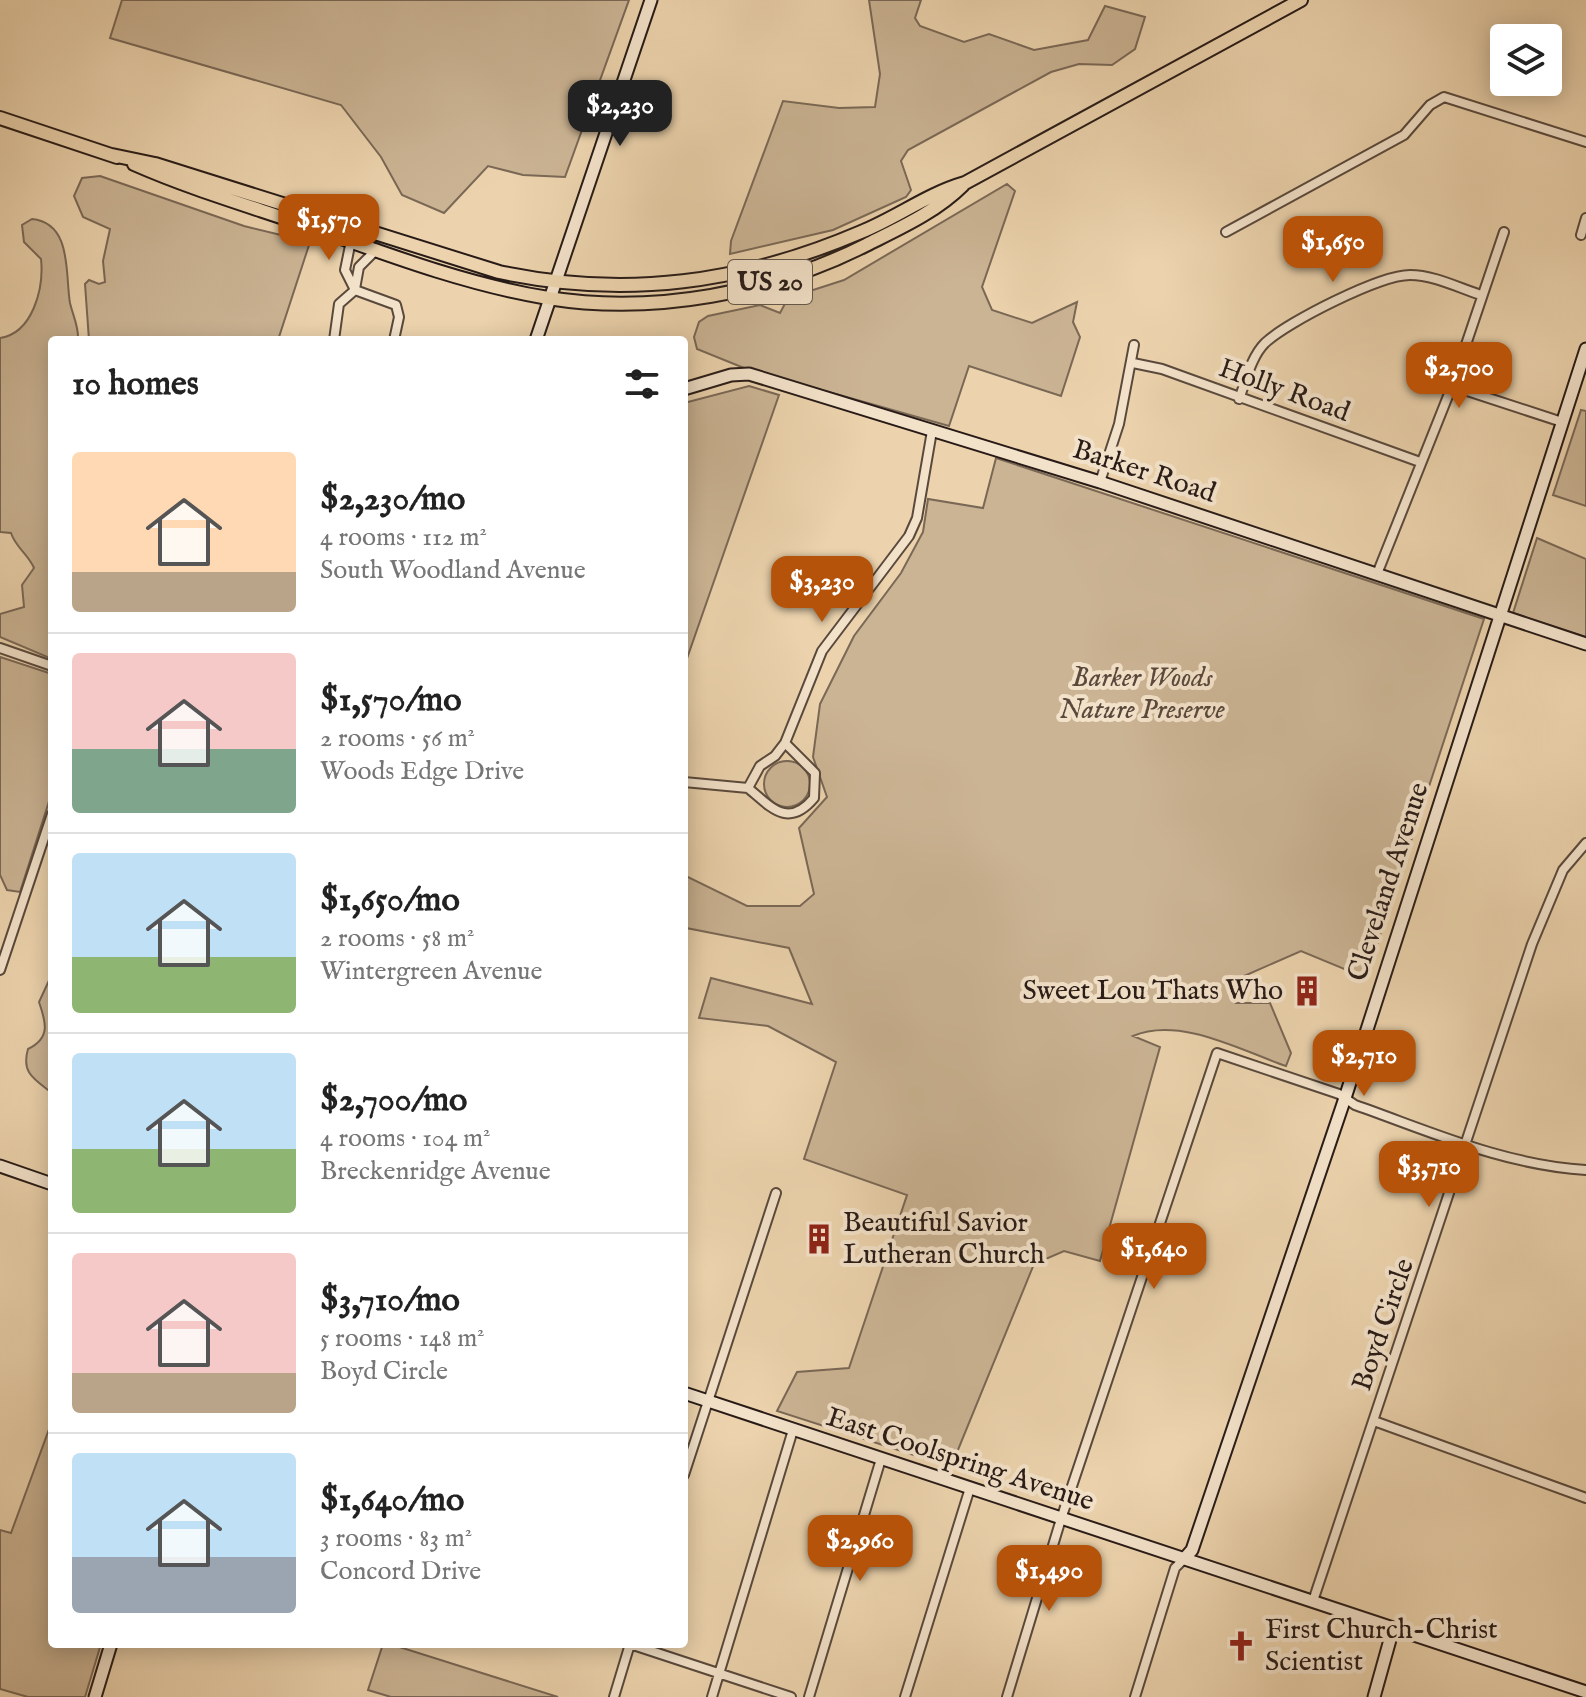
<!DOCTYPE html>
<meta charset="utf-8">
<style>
:root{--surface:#fff;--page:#f2f2f2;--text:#222;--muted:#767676;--line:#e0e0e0;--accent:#b45309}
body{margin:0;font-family:"IM FELL English",serif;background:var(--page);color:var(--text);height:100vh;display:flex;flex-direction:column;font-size:30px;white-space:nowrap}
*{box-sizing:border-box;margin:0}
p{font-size:26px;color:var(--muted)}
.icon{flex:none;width:44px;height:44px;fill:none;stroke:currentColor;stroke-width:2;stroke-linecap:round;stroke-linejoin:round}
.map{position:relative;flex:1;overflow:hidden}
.drawer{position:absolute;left:48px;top:336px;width:640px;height:1312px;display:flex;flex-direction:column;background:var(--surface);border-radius:8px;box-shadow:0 4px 20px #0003}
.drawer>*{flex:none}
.fabs{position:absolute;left:1490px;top:24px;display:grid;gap:16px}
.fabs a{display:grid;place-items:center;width:72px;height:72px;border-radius:8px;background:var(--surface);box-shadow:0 4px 20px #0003;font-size:40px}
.price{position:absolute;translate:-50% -68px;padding:0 18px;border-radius:16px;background:var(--accent);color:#fff;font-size:26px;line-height:52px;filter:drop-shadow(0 2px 4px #0008)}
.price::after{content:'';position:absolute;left:50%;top:48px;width:24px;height:18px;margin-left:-12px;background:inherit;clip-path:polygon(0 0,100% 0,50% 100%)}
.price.current{background:#222;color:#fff}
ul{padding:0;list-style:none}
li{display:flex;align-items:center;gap:24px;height:200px;padding:0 24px}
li+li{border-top:2px solid var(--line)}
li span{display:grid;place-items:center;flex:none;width:224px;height:160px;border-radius:8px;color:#555}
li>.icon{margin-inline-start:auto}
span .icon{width:96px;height:96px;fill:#fffc;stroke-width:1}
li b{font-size:34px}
h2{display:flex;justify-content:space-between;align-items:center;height:96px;padding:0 24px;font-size:34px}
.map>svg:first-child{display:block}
</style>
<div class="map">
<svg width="1586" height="1697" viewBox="0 0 1586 1697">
<rect width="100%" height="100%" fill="#ecd3ad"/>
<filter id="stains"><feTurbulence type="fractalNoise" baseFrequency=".0025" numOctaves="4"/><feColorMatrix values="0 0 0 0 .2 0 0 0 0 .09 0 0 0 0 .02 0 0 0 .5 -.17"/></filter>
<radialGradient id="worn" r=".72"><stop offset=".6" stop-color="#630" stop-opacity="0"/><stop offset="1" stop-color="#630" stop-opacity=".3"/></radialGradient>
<path fill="#cbb494" stroke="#7a6856" stroke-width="2" d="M 122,0 L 629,0 L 565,177 L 523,175 L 488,166 L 444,213 L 402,195 L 381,157 L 341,105 L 110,38 Z
M 869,0 L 921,0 L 915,18 L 920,26 L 964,42 L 989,34 L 1034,50 L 1088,40 L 1105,6 L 1145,17 L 1135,49 L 1112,65 L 1079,64 L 1051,72 L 908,150 L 901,161 L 911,190 L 906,197 L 833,230 L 730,254 L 731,241 L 783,101 L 839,108 L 875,107 L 880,74 Z
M 100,176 L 244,226 L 310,242 L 278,340 L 89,340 L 85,284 L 89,280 L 99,284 L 105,282 L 103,261 L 110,229 L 83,217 L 74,196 L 82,178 Z
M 1007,184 L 1015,191 L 982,287 L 992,310 L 1032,323 L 1077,302 L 1073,322 L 1080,337 L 1061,396 L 969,366 L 949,426 L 744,368 L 697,349 L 694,337 L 699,322 L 708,316 L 760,305 L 780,313 L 788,298 L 844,280 Z
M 32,219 C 73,223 65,276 70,303 C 73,316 79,327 78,340 L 52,340 L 52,659 L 0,637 L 0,614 L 24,607 L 22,585 L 34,568 C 28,554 16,548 11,533 L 0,532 L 0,338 C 33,333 44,288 41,259 L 24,242 L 22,225 Z
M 749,386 L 779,395 L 684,667 L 684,403 Z
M 1581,410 L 1586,411 L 1586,506 L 1553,495 Z
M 996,458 L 1484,619 L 1366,978 L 1301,951 L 1244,976 L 1236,1003 L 1270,1003 L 1291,1053 L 1286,1066 C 1242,1051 1180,1016 1133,1036 L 1160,1047 L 1100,1261 L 1064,1251 L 1034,1264 L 951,1467 L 777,1411 L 797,1372 L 849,1368 L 907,1195 L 804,1159 L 836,1062 L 768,1026 L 699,1018 L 711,978 L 812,1004 L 789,948 L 686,928 L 684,936 L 684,875 L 747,906 L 800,906 L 814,894 L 799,828 L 827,797 L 813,757 L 820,704 L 854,636 L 901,573 L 923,532 L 928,499 L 983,508 Z
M 1537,538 L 1586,559 L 1586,637 L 1513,613 Z
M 0,657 L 52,674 L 52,792 L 20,892 L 7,890 L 0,875 Z
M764 784a23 23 0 1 1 46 0a23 23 0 1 1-46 0Z
M 52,974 L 52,1093 C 34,1079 21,1073 28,1049 C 51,1038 46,1022 39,1002 Z
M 52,1421 L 52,1644 L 101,1644 L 85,1697 L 28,1697 L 0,1689 L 0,1530 L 11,1533 Z
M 383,1644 L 390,1644 L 558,1697 L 391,1697 L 368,1690 Z"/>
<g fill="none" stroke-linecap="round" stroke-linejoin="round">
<g stroke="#59493c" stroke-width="12">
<path id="street" d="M 354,226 L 345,270 L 355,290
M 1226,232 L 1404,135 L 1430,105 L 1444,97 L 1586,142
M 1581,235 L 1586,218
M 355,289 L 359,267 L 377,249
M 334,340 L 339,304 L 355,290 L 396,305 L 399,317 L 394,340
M 1133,363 L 1162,369 L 1420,462
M 1452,386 L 1562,422
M 1239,399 C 1246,381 1251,357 1265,343 C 1287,322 1380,275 1410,275 C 1434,275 1459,288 1481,295
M 1100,482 L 1119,424 L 1134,345
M 1377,574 L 1452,386 L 1504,232
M 0,648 L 52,666
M 684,782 L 748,788 L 760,766 L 775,756 L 785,743 L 822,651 L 909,536 L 917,518 L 932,431
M 748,788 C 771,807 788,829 814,798 L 815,773 L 785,743
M 0,970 L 52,814
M 1374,1421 L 1586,1498
M 684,1475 L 776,1193
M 1313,1601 L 1532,944 L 1563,870 L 1586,843
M 614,1697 L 630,1644 L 791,1697
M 712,1697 L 793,1430
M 809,1697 L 881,1459
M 905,1697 L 970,1488
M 1007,1697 L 1061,1519 L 1217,1053 L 1339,1094 L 1355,1105 C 1432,1132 1504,1165 1586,1170
M 1135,1697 L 1175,1568 L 1184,1559"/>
</g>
<g stroke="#281b17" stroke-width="15">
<path id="secondary" d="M 536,340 L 651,0
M 684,389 L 731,375 L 749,374 L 1100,482 L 1586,644
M 0,1166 L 52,1184
M 684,1393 L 1586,1692
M 1184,1559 L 1192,1550 L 1345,1098 L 1586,349
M 95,1697 L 111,1644
M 1374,1697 L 1393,1629"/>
</g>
<g stroke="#281b17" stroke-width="16">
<path id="primary" d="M 0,118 L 117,157
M 112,155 L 155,164 L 499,272 C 626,299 742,283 861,232 C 898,217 927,194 965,183 L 1301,0
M 134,164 C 193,190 256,208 316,229 C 391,256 469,285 548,298 C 654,315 771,293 866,245 C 900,228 936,212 963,185"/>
</g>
<use href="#street" stroke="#f3e2ca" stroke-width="8"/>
<use href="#secondary" stroke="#f3e2ca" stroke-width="11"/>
<use href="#primary" stroke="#ecd3ad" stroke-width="12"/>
</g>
<defs>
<g id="building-bare" transform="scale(2.4)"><path d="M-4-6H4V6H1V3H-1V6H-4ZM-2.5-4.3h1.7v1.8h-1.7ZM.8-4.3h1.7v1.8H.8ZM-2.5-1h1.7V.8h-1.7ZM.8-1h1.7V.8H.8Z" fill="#8f2418" stroke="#f3e2ca" stroke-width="2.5" paint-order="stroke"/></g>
<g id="church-bare" transform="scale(2.4)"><path d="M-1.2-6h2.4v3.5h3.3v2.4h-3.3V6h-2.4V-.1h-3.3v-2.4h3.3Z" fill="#8f2418" stroke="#f3e2ca" stroke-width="2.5" paint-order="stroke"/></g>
</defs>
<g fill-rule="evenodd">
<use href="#building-bare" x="1307" y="991"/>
<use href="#building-bare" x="819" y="1239"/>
<use href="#church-bare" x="1241" y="1646"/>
</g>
<g text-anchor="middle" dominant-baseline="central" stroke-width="8" stroke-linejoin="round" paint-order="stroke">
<rect fill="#f3e2ca" stroke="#65574d" stroke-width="2" x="728" y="260" width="84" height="44" rx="6"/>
<g font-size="26" font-weight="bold" fill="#281b17">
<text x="770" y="282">US 20</text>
</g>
<g font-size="28" fill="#281b17" stroke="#f3e2ca">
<text transform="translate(1284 391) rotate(20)">Holly Road</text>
<text transform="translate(1144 472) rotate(18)">Barker Road</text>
<text transform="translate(1389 882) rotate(-72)">Cleveland Avenue</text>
<text transform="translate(1384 1325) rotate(-71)">Boyd Circle</text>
<text transform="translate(960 1460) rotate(18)">East Coolspring Avenue</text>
</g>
<g font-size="28" font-style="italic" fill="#59493c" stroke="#f3e2ca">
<text x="1142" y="678">Barker Woods<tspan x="1142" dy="32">Nature Preserve</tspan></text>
</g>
<g font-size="28" fill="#281b17" stroke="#f3e2ca" text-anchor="start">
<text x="1283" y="991" text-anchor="end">Sweet Lou Thats Who</text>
<text x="843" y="1223">Beautiful Savior<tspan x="843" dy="32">Lutheran Church</tspan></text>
<text x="1265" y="1630">First Church-Christ<tspan x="1265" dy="32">Scientist</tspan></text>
</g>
</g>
<rect width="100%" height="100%" filter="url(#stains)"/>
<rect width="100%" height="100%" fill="url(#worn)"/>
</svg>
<div class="fabs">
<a><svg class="icon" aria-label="layers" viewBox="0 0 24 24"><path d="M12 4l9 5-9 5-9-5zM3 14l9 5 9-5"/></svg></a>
</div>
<b class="price current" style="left:620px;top:148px">$2,230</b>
<b class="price" style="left:329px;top:262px">$1,570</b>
<b class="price" style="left:1333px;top:284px">$1,650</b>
<b class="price" style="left:1459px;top:410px">$2,700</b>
<b class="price" style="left:822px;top:624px">$3,230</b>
<b class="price" style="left:1364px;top:1098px">$2,710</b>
<b class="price" style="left:1429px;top:1209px">$3,710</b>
<b class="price" style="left:1154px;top:1291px">$1,640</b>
<b class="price" style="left:860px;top:1583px">$2,960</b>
<b class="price" style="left:1049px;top:1613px">$1,490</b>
<section class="drawer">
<h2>10 homes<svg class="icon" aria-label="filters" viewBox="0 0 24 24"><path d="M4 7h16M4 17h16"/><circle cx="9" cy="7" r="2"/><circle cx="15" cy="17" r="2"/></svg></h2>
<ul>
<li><span style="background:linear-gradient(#ffd9b3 75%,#b9a48a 0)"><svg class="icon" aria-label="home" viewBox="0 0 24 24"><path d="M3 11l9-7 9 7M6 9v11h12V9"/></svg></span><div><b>$2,230/mo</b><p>4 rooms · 112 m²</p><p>South Woodland Avenue</p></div></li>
<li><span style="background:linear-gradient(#f6c9c9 60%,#7fa58c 0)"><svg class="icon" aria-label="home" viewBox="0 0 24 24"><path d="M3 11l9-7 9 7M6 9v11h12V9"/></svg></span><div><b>$1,570/mo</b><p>2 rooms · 56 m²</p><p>Woods Edge Drive</p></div></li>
<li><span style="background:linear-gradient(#bfe0f5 65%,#8fb573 0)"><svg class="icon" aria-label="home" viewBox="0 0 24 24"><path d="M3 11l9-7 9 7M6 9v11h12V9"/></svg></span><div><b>$1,650/mo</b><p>2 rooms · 58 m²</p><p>Wintergreen Avenue</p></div></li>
<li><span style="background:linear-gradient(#bfe0f5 60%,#8fb573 0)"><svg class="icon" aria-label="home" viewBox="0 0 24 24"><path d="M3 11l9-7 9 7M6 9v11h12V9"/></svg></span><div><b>$2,700/mo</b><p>4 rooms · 104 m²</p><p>Breckenridge Avenue</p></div></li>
<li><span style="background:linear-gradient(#f6c9c9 75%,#b9a48a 0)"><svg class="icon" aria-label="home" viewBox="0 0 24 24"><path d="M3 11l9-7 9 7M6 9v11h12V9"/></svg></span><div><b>$3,710/mo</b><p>5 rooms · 148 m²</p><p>Boyd Circle</p></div></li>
<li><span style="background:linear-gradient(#bfe0f5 65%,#9aa5b1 0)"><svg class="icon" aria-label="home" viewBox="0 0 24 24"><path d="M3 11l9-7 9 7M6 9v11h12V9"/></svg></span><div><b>$1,640/mo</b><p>3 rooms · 83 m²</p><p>Concord Drive</p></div></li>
</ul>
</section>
</div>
